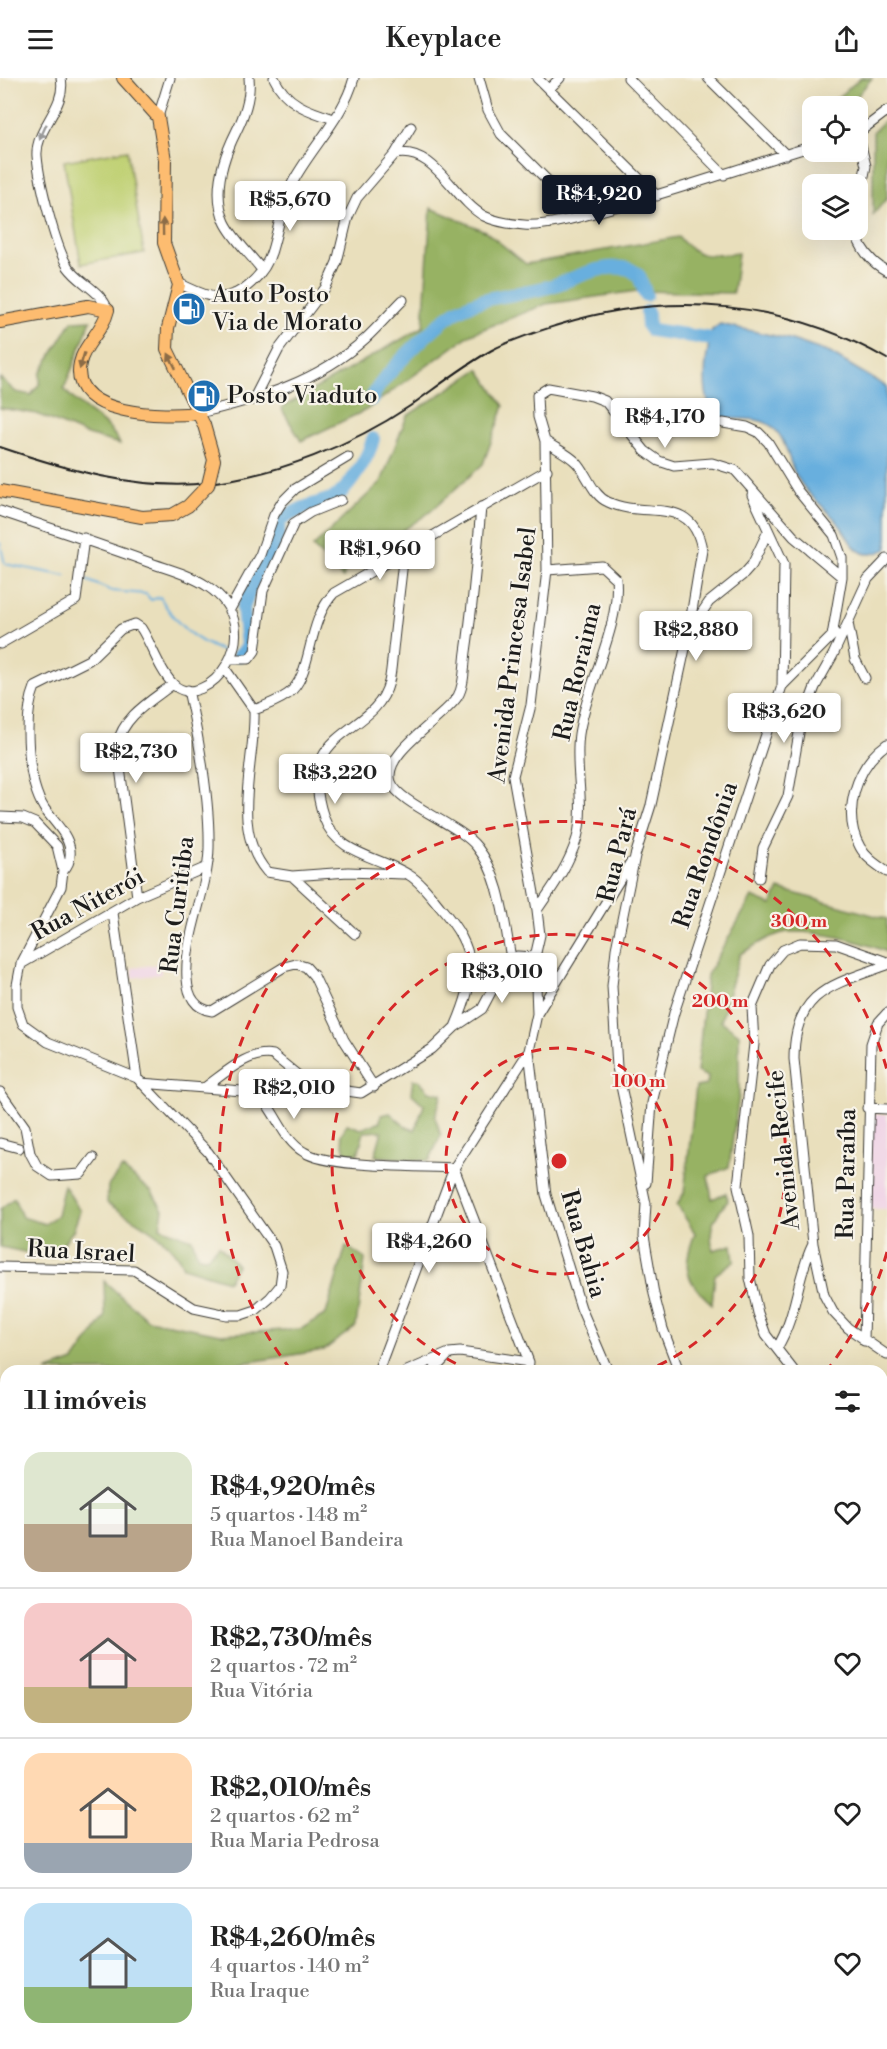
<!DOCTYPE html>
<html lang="pt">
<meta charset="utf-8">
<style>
:root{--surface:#fff;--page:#f6f6f6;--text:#222;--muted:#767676;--line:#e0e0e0;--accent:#111827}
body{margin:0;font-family:"Libre Bodoni",serif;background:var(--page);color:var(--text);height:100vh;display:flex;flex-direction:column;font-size:22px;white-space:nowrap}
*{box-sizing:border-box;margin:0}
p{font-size:20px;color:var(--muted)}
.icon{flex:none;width:33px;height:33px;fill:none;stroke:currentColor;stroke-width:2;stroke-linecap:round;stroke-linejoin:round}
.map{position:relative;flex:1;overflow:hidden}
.sheet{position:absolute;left:0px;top:1287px;width:888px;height:684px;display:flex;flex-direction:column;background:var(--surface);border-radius:18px 18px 0 0;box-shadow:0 6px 24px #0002}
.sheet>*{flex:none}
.buttons{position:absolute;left:802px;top:18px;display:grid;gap:12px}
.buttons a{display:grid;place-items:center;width:66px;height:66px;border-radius:12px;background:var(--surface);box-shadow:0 6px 24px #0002;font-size:30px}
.price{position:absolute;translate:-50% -51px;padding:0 14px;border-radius:6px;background:#fff;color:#222;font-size:20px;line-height:39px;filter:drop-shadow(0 2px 3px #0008)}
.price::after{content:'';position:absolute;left:50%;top:36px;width:18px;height:14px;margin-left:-9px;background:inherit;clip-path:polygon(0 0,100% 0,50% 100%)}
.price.current{background:var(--accent);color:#fff}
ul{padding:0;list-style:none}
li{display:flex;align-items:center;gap:18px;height:150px;padding:0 24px}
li+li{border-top:2px solid var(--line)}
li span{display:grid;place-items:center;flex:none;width:168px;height:120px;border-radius:18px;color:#555}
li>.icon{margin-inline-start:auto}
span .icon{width:72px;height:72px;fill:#fffc;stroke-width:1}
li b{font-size:26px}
h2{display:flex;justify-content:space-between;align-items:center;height:72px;padding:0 24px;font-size:26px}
header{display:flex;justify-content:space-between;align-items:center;height:78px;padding:0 24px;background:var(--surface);font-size:27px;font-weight:600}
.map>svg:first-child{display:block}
</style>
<header><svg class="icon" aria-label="menu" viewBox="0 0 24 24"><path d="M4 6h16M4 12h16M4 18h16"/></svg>Keyplace<svg class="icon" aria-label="share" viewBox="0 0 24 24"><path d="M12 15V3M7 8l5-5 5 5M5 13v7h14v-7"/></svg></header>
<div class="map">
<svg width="887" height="1971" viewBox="0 0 887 1971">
<rect width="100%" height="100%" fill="#f7f3e8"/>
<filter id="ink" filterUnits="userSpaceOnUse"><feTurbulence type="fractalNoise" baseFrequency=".0167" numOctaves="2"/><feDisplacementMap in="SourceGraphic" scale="12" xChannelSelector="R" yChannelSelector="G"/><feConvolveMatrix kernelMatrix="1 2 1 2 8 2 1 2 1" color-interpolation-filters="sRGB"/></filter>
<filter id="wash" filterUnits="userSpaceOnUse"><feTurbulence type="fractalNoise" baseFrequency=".008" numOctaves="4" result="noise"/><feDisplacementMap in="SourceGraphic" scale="24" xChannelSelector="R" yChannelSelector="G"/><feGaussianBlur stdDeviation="1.35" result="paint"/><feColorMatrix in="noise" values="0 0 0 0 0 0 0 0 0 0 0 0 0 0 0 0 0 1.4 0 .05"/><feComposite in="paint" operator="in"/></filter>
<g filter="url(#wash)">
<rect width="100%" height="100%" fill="#e9dfbc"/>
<path fill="#efd0e6" d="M 160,886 L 161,896 L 133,900 L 132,890 Z
M 887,1036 L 887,1131 L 869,1131 L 870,1037 Z"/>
<path fill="#cdbed2" d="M 6,1810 L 6,1865 L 0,1868 L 0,1812 Z"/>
<path fill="#bfd072" stroke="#6e7647" stroke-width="1.5" d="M 127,72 L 144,175 L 81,186 L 64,83 Z"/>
<path fill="#97b264" stroke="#5a6740" stroke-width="1.5" d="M 861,0 L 872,0 L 849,28 L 827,28 Z
M 887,40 L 887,120 L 873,137 L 873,54 Z
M 431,130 L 485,153 L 526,186 L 678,159 C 700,182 708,178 738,175 L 733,215 L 637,213 L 546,226 L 471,256 L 366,332 L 301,363 L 281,330 L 423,249 Z
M 91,242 L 64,311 C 81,333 108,341 120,366 L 87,357 L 37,336 L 0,330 L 0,300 L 16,314 L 31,317 L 40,305 L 40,296 L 72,243 Z
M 479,291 L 504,328 L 483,386 L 430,434 L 392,460 L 353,470 L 343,500 L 313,469 L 381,404 L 407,338 Z
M 779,811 L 887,841 L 887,874 C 860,863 821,853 791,854 C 774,854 755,868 740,876 L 721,943 L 739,956 L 739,1017 L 729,1089 L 708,1098 L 712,1121 L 726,1115 L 728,1123 C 713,1140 708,1150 713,1172 L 732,1167 L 734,1183 L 715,1197 L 712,1226 C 684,1201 682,1190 695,1155 L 677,1127 L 684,1115 L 696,1009 L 707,1007 L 708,999 L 697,994 L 707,897 L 752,819 L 771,827 Z
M 413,1002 L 419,1002 L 429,1013 L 442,1016 L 435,1039 L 441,1057 L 429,1083 L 375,1078 L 382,1053 L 364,1054 L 358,1076 L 345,1075 L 341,1057 L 347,1046 L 361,1051 L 380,1044 L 381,1037 L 390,1035 L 405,1048 L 415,1052 L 424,1027 L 411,1015 Z
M 122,1090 L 152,1114 L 163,1132 L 160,1149 L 192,1161 L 198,1178 L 207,1179 L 219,1167 L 237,1187 L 228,1203 L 183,1189 C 171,1158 133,1143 107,1125 L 108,1108 Z
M 64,1107 L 80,1133 L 73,1153 L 52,1180 L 0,1169 L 0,1131 L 14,1120 L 22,1139 L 45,1146 L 57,1137 Z
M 346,1168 L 365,1181 L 356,1248 L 324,1272 L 224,1288 L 191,1288 L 167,1293 L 46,1293 L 74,1283 L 105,1239 L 104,1203 L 148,1242 L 221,1256 L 301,1251 L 326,1236 Z
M 887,1578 L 887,1630 L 882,1629 L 882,1587 Z
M 6,1888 L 6,1935 L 0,1939 L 0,1891 Z
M 22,1965 L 96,1965 L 92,1971 L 23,1971 Z
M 230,1965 L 466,1965 L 472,1971 L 217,1971 Z
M 496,1965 L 544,1965 L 544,1971 L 502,1971 Z"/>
<path fill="#67afde" stroke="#42667d" stroke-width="1.5" d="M 720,246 L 789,261 L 830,275 L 887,309 L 887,471 C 879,474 869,479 861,474 C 851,469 847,457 841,449 C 828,430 807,419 796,397 C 787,381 787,360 771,348 C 755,337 735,343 717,339 C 698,319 706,276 712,252 Z"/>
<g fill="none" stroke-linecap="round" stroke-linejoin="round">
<path stroke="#67afde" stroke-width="2" d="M 0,465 L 5,486 L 66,498
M 84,501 L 112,513 L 146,516 L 151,522 L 160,519 C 176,546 192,562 225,574"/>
<path stroke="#67afde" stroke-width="14" d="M 647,234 L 648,248 L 651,252 L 726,263
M 372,321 C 377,302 438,244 457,233 C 484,217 514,218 544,210 C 570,204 596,186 624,190 C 630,190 635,194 639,198 L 646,217
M 239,577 L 246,572 L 247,567 L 243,530 L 253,504 L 277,464 L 279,443 C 296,431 313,427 331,421 C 347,416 370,376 373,361"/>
</g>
</g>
<g filter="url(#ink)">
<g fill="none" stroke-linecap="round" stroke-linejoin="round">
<g stroke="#3b3934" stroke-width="11">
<path id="minor" d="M 61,0 C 67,29 35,50 37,78 C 39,103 55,168 68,189 C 80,206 100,211 108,232
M 249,0 C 251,18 244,38 236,54 C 223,80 212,115 225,144 C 233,161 251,177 262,192
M 274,0 C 286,26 308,33 334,41
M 479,0 L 488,32 L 501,56 L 583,138
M 537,0 L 657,118
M 628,0 L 724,97
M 708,0 L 786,77
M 549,11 L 560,0
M 158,39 L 170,0
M 858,55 L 887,33
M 395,76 C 435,68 453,121 484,138 C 496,144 511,146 524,147 C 546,149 583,138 604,132 C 675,113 743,89 813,68
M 858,128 L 866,88 L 858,55
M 855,152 C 859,169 871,185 887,193
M 178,205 C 190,210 203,218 216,219 C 242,221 266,194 272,172 C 279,149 282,124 294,102 C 312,69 344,38 354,0
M 253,322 L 279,271 L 326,209 L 337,184 L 348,139 L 357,120 L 395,76 L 411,49
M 199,335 C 259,321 317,304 365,261 C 378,249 390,235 403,222
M 723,345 L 747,349 L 758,354 L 768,364 L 798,413 L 834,457 L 842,480 L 842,499 L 832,558
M 545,363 C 555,370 568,376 576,384 C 588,396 592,417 608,424 C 645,442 693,415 702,472 L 688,557 L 651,727 L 635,778 L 616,871 L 612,908 L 617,989 L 646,1126 L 644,1158 L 654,1216 L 663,1251 L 679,1293
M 481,429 C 477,478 473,526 466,574 C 464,587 465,606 458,618 C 444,641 381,675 391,704 C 399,726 459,746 477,769 C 501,799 504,843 511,880
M 0,433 C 49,450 99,466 148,484 C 167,491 189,496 207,508 C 275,553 204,638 173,606 C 159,592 152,567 141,550 L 135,546 L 121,551 L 89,582 L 35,609 C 23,638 27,703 44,730 C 53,743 68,756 70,772 C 71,781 69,787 63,793
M 404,473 C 401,503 397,533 394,563 C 392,577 392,591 389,604 C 375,660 293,648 324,740 C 336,776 381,779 409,797 C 421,804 431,818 440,829 C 478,873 477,897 455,949
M 229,533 L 260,477 L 274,437 L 282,424 L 295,411 L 348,379
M 848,545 L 855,581 L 865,600
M 690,552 L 709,524 L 744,496 L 752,487 L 768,453
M 0,566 L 76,522 L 84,460
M 232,581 L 249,581 L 255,573 L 263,513 L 294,445 L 311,434 L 341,422
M 226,592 L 254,632 C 256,684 229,750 267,794 L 292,798 L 348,794 L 403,796
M 782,608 L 835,555
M 188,612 C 199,661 210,721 209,770 C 208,814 184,856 187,901 C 188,917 195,931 212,933 L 284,889 L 296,886 L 306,889 L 314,898 L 344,962 L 374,1009
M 254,632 C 265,628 278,623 288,616 C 314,596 305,546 334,515 L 547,392
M 887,666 C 856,688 841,735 860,769 C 866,780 877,787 887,794
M 0,739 L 23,740 L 35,745 L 57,768 L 63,793 L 61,809 L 21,886 L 17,907 L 17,929 L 23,946 L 48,964 L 137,1000 L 208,1074 L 274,1168 L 282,1193 L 280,1208 L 270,1220 L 256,1232 L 241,1237 L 227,1237 L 194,1230 L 134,1192 L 0,1189
M 292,798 L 355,856
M 759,800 L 763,770 L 788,718 L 800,649 L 815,609 L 833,577 L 868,501 L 887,481
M 137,819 L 117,667 C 123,638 151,623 173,606
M 537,832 C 553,809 569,787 577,760 C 586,725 574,691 579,656 C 586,608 621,548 616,501 L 602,488 L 547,492
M 113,835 L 137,1000
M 21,886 L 137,819 L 207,789
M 887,887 C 832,907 794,913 794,981 L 813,1166 L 824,1217 L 833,1234 L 848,1250 L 887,1277
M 537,936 L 535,879 L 540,857 L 537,832 L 513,698 L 531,627 L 547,492 L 545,363 L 538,339 L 537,317 L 548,310 L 592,318 L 605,323 L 645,373 L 659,383 L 674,388 L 712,385 L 735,392 L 794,459 L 842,499
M 529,973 L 546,1117 L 581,1230 L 608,1293
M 141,1005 L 255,1014 C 276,1030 281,1061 304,1074 C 329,1090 421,1088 454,1090
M 204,1010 C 223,997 248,972 273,977 L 311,1008 L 361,1015 L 432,971 L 455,949 L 482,931 L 507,884 L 517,878 L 535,879
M 0,1014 L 25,1049 L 30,1075 L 37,1088 L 52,1098 L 81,1096 L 93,1080
M 867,1030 L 887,1031
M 0,1065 L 19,1070
M 454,1090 L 529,1284 L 528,1293
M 646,1105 L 652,1025 L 674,935 L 782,608 L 784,486 L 752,417
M 864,1263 L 871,966 L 878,945 L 887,935
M 777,1270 C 797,1238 796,1200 813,1166
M 378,1293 L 454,1090 L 529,973 L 537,936 L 630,785
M 407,1293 L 449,1275 L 460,1274 L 529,1284
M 433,1293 L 448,1277
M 794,1293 L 766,1257 L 758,1235 L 750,1200 L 749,1158 L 738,1108 L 754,966 L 752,929 L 770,887 L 783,872 L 800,865 L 836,866 L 887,884
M 0,1392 L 6,1391
M 0,1504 L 6,1505
M 882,1507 L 887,1518
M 882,1575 L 887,1574
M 882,1661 L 887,1661
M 882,1685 L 887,1683
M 882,1770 L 887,1768
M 0,1807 L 6,1805
M 882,1845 L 887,1843
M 0,1878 L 6,1876
M 882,1883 L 887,1876
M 127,1965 L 128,1971
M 482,1965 L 487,1971
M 604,1965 L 605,1971
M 554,1971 L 554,1965
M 646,1971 L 650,1965
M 731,1971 L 735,1965
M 821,1971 L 825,1965"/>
</g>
<g stroke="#3b3934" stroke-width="14">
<path id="major" d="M 123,0 L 158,39 L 165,82 L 164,165 L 179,207 L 168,250 L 167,271 L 204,347
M 0,244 L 88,228 L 108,232 C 103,253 84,266 80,285 C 68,339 166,339 199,335"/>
</g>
<use href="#minor" stroke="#fff" stroke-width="9"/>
<use href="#major" stroke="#fdbc6f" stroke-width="12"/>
<path stroke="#1c1c1c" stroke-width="2" d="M 0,369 C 65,391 138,413 208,405 C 278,397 352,367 410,328 C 437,309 463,288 492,272 C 513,261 536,254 558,247 C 669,212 787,223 887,281"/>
<g stroke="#3b3934" stroke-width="14" stroke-linecap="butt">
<path id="major-bridge" d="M 0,413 L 142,439 L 172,437 L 188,428 L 208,407 L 214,382 L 204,347"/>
</g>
<use href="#major-bridge" stroke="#fdbc6f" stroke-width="12"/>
</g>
<defs><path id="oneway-solid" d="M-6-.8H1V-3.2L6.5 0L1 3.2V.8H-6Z" transform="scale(1.5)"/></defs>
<use fill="#999" href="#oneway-solid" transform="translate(43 54) rotate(114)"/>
<g fill="#8c6c46">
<use href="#oneway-solid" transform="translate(163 149) rotate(-91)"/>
<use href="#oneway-solid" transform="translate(82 283) rotate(106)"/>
<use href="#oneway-solid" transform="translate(172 283) rotate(-116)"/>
</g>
</g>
<g fill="none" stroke="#d62828" stroke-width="3" stroke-dasharray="10 8">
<circle cx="559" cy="1083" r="113"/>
<path d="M472 1293A227 227 0 1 1 646 1293"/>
<path d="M887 1174A340 340 0 0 1 827 1292M291 1292A340 340 0 1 1 887 992"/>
</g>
<defs>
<g id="fuel-disc" transform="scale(1.725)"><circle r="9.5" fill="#1f6fb2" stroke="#f7f3e8"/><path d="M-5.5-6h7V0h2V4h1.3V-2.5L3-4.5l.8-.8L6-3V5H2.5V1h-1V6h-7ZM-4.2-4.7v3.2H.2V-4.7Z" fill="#fff"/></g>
</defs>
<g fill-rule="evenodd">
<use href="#fuel-disc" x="189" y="231"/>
<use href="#fuel-disc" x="204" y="318"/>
</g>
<g text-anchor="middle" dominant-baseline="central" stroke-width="4.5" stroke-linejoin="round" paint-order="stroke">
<g font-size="24" fill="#1c1c1c" stroke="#f7f3e8" text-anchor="start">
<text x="212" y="217">Auto Posto<tspan x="212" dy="28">Via de Morato</tspan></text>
<text x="227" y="318">Posto Viaduto</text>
</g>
<g font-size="24" fill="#1c1c1c" stroke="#f7f3e8">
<text transform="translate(513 577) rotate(-83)">Avenida Princesa Isabel</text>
<text transform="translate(578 594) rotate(-77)">Rua Roraima</text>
<text transform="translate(618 777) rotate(-76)">Rua Pará</text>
<text transform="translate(706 777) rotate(-71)">Rua Rondônia</text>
<text transform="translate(88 827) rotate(-29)">Rua Niterói</text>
<text transform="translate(178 827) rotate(-83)">Rua Curitiba</text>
<text transform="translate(784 1072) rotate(-96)">Avenida Recife</text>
<text transform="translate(847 1096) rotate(-89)">Rua Paraíba</text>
<text transform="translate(583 1166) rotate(74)">Rua Bahia</text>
<text transform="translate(81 1174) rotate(3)">Rua Israel</text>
</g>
</g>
<circle cx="559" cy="1083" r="9" fill="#d62828" stroke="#f7f3e8" stroke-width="3"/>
<g font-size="18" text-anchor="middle" font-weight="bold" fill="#d62828" stroke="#f7f3e8" stroke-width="4.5" stroke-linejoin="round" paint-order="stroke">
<text x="799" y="849">300 m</text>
<text x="720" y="929">200 m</text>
<text x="639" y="1009">100 m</text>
</g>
</svg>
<div class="buttons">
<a><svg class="icon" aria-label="locate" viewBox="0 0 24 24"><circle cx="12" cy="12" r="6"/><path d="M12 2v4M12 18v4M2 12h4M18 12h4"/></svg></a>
<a><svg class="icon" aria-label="layers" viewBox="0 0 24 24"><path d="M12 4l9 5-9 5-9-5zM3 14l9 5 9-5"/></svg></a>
</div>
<b class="price current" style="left:599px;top:148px">R$4,920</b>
<b class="price" style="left:290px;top:154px">R$5,670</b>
<b class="price" style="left:665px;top:371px">R$4,170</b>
<b class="price" style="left:380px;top:503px">R$1,960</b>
<b class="price" style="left:696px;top:584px">R$2,880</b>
<b class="price" style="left:784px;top:666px">R$3,620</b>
<b class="price" style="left:136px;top:706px">R$2,730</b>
<b class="price" style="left:335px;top:727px">R$3,220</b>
<b class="price" style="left:502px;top:926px">R$3,010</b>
<b class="price" style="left:294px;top:1042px">R$2,010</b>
<b class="price" style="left:429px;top:1196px">R$4,260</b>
<section class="sheet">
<h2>11 imóveis<svg class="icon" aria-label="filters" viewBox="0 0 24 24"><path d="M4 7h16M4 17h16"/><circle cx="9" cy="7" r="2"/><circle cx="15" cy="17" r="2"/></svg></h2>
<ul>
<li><span style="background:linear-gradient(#dfe7d0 60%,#b9a48a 0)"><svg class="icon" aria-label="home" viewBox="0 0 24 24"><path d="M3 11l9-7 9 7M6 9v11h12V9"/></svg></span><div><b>R$4,920/mês</b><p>5 quartos · 148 m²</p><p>Rua Manoel Bandeira</p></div><svg class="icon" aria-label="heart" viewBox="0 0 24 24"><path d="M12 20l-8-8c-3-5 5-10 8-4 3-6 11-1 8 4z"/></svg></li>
<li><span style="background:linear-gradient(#f6c9c9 70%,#c2b280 0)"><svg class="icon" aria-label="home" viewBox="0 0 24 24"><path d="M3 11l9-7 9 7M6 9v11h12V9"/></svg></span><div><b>R$2,730/mês</b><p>2 quartos · 72 m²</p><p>Rua Vitória</p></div><svg class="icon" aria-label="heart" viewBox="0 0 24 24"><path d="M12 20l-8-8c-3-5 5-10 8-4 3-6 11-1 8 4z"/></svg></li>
<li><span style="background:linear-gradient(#ffd9b3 75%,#9aa5b1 0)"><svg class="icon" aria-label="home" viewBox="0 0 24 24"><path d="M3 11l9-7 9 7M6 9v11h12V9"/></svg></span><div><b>R$2,010/mês</b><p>2 quartos · 62 m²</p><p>Rua Maria Pedrosa</p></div><svg class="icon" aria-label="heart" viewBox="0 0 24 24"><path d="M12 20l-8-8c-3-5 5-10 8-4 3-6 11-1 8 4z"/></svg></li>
<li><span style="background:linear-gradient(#bfe0f5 70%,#8fb573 0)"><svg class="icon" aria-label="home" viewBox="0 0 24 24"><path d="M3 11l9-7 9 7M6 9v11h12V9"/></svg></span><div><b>R$4,260/mês</b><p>4 quartos · 140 m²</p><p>Rua Iraque</p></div><svg class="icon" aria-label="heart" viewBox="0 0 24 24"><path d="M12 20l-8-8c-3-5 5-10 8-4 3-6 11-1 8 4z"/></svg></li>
</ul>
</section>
</div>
